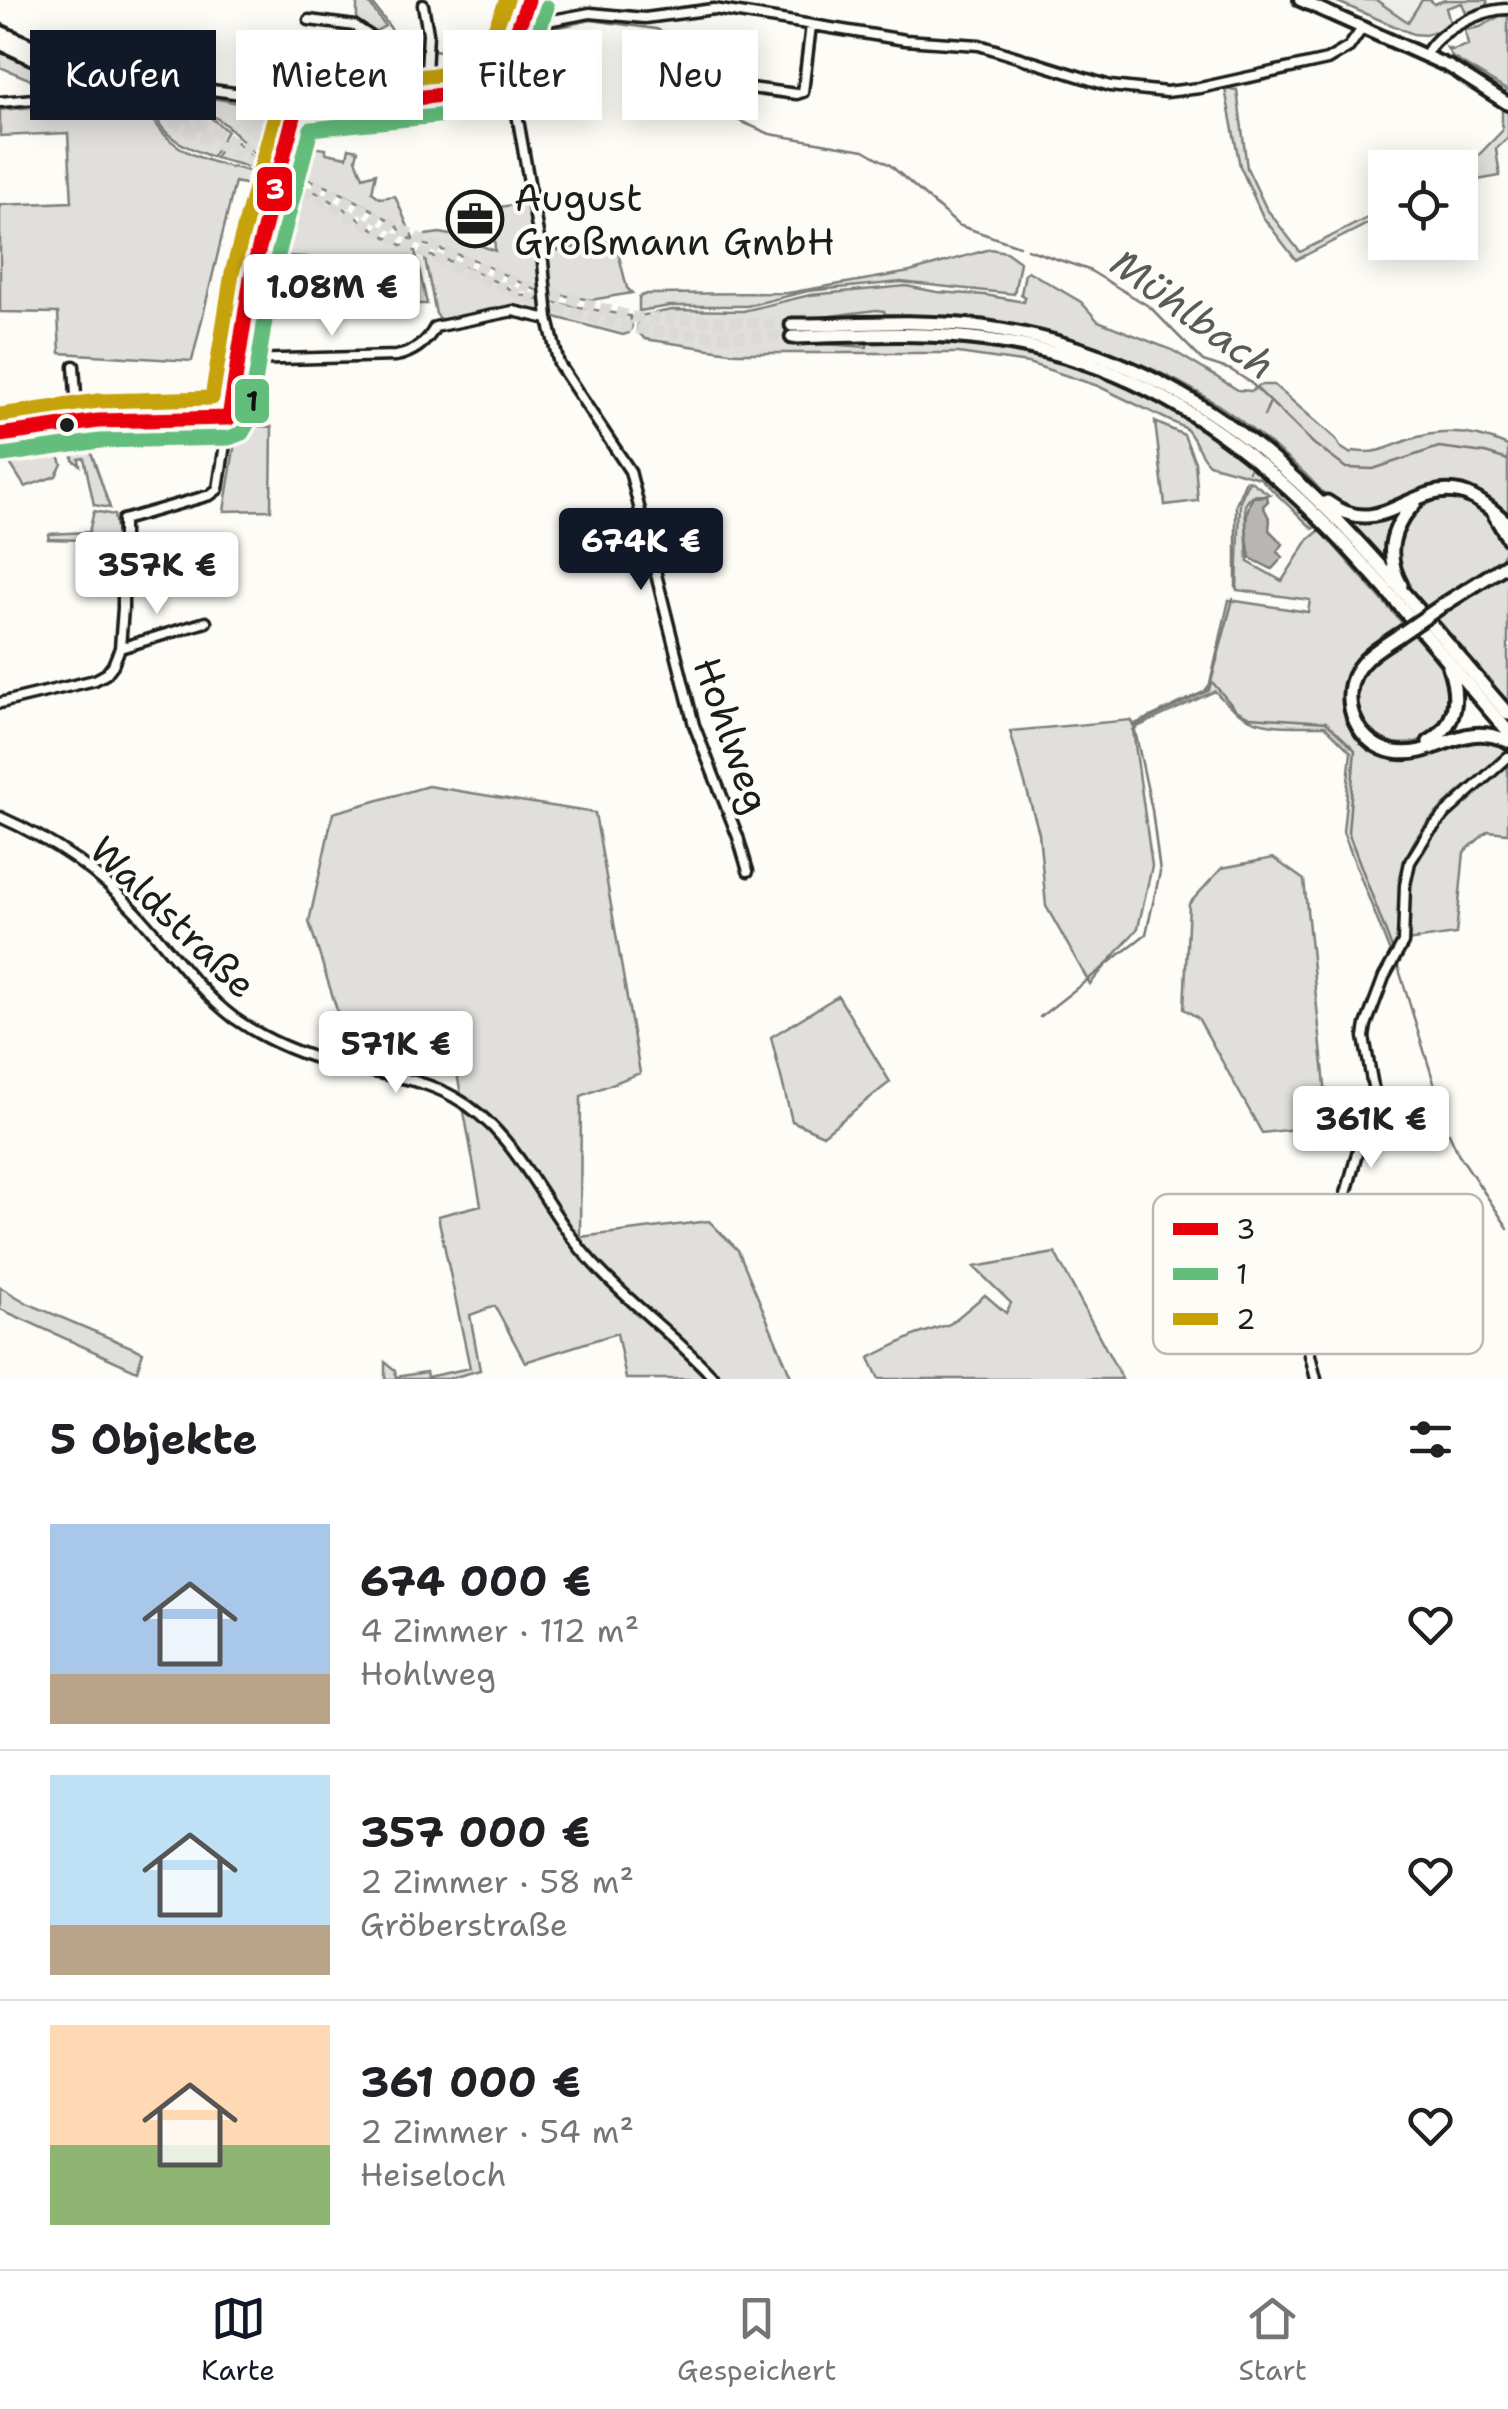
<!DOCTYPE html>
<html lang="de">
<meta charset="utf-8">
<style>
:root{--surface:#fff;--page:#f6f6f6;--text:#202124;--muted:#757577;--line:#e0e0e0;--accent:#111827}
body{margin:0;font-family:"Shantell Sans",sans-serif;background:var(--page);color:var(--text);height:100vh;display:flex;flex-direction:column;font-size:38px;white-space:nowrap}
*{box-sizing:border-box;margin:0}
p{font-size:32px;color:var(--muted)}
.icon{flex:none;width:55px;height:55px;fill:none;stroke:currentColor;stroke-width:2;stroke-linecap:round;stroke-linejoin:round}
.map{position:relative;height:1379px;overflow:hidden}
.details{display:flex;flex-direction:column;background:var(--surface);flex:1}
.details>*{flex:none}
.top-card{position:absolute;left:30px;top:30px;width:1000px;height:90px;display:flex;gap:20px}
.tools{position:absolute;left:1368px;top:150px;display:grid;gap:20px}
.tools a{display:grid;place-items:center;width:110px;height:110px;border-radius:0px;background:var(--surface);box-shadow:0 5px 25px #0003;font-size:50px}
.price{position:absolute;translate:-50% -85px;padding:0 22px;border-radius:10px;background:#fff;color:#222;font-size:32px;line-height:65px;filter:drop-shadow(0 2px 5px #0008)}
.price::after{content:'';position:absolute;left:50%;top:60px;width:30px;height:22px;margin-left:-15px;background:inherit;clip-path:polygon(0 0,100% 0,50% 100%)}
.price.on{background:var(--accent);color:#fff}
ul{padding:0;list-style:none}
li{display:flex;align-items:center;gap:30px;height:250px;padding:0 50px}
li+li{border-top:2px solid var(--line)}
li span{display:grid;place-items:center;flex:none;width:280px;height:200px;border-radius:0px;color:#555}
li>.icon{margin-inline-start:auto}
span .icon{width:120px;height:120px;fill:#fffc;stroke-width:1}
li b{font-size:42px}
h2{display:flex;justify-content:space-between;align-items:center;height:120px;padding:0 50px;font-size:42px}
.tag{padding:0 35px;border-radius:0px;background:var(--surface);box-shadow:0 5px 25px #0003;font-size:35px;line-height:90px}
.tag.on{background:var(--accent);color:#fff}
.tabs{display:flex;justify-content:space-around;align-items:center;height:140px;border-top:2px solid var(--line);background:var(--surface);font-size:28px;color:var(--muted)}
.tabs a{display:grid;justify-items:center;gap:5px}
.tabs .on{color:var(--accent)}
.map>svg:first-child{display:block}
</style>
<div class="map">
<svg width="1508" height="1379" viewBox="0 0 1508 1379">
<rect width="100%" height="100%" fill="#fdfcf7"/>
<filter id="ink" filterUnits="userSpaceOnUse"><feTurbulence type="fractalNoise" baseFrequency=".01" numOctaves="2"/><feDisplacementMap in="SourceGraphic" scale="20" xChannelSelector="R" yChannelSelector="G"/><feConvolveMatrix kernelMatrix="1 2 1 2 8 2 1 2 1" color-interpolation-filters="sRGB"/></filter>
<g filter="url(#ink)">
<path fill="#eeede9" d="M 1376,0 L 1422,0 L 1408,22 Z"/>
<path fill="#e0dfdb" stroke="#7e7e7c" stroke-width="2.5" d="M 1333,0 L 1376,0 L 1408,22 L 1422,0 L 1430,0 L 1434,4 L 1445,0 L 1487,0 L 1488,10 L 1468,17 L 1462,3 L 1446,8 L 1451,26 L 1425,35 L 1413,34 Z
M 357,2 L 369,3 L 385,26 L 374,32 L 357,22 Z
M 1500,16 L 1508,16 L 1508,91 L 1452,57 L 1447,48 L 1453,50 L 1468,45 L 1465,30 L 1480,27 Z
M 0,52 L 66,81 L 38,83 L 0,67 Z
M 1225,89 L 1237,90 L 1247,168 L 1266,208 L 1300,252 L 1385,209 L 1385,215 L 1296,260 L 1263,217 L 1240,166 Z
M 144,97 C 162,161 220,163 275,177 L 271,190 L 235,182 L 192,361 L 60,353 L 58,313 L 0,312 L 0,205 L 72,202 L 68,133 L 0,136 L 0,110 Z
M 155,97 L 218,99 L 287,113 L 290,117 L 277,169 C 262,164 256,157 246,145 C 219,114 196,101 155,106 Z
M 173,107 L 205,113 L 227,131 L 212,157 C 186,147 163,139 153,111 Z
M 1502,108 L 1508,113 L 1508,138 L 1496,149 L 1500,176 L 1460,183 L 1460,170 L 1468,166 L 1502,131 Z
M 298,123 L 295,141 L 301,146 L 326,149 L 326,153 L 347,157 L 349,148 L 358,150 L 356,159 L 363,177 L 376,173 L 372,192 L 380,198 L 395,196 L 414,241 C 403,236 399,226 389,220 C 356,199 322,182 284,171 Z
M 237,142 L 259,165 L 276,174 L 215,158 L 224,143 Z
M 282,179 C 336,193 365,231 415,251 L 427,304 L 417,304 L 416,284 L 404,284 L 399,299 L 394,300 L 393,289 L 381,294 L 380,277 L 383,274 L 314,275 L 314,260 L 307,257 L 261,255 Z
M 525,203 L 529,206 L 538,246 L 542,293 L 472,259 L 422,244 L 426,235 L 440,233 L 456,236 L 495,251 L 493,208 Z
M 615,240 L 627,288 L 632,293 L 591,300 L 550,293 L 547,252 Z
M 990,249 L 1006,252 L 1020,262 L 1014,294 L 901,282 L 808,291 L 747,306 L 670,306 L 639,311 L 639,297 L 646,294 L 788,293 L 910,272 Z
M 424,254 L 463,265 L 522,295 L 543,301 L 543,309 L 537,313 L 512,308 L 443,322 L 436,314 Z
M 1028,271 L 1081,302 L 1098,321 L 1172,350 L 1238,390 L 1252,391 L 1260,385 L 1274,385 L 1336,439 L 1340,447 L 1351,454 L 1354,451 C 1375,455 1389,447 1408,440 C 1442,428 1475,431 1508,446 L 1508,516 C 1429,437 1406,534 1342,506 C 1327,500 1314,482 1302,471 C 1281,453 1259,435 1237,418 C 1133,343 1011,317 885,314 L 884,311 L 876,310 L 793,321 L 790,331 L 794,342 L 867,347 L 867,343 C 1053,336 1188,392 1316,526 L 1313,529 L 1260,478 L 1209,464 C 1198,455 1197,439 1185,428 L 1098,386 L 1028,363 L 958,353 L 736,353 L 645,339 L 637,331 L 639,316 L 672,310 L 743,311 L 810,295 L 906,286 L 937,292 L 985,295 L 1024,302 L 1025,297 L 1021,294 L 1025,273 Z
M 551,302 L 630,316 L 632,326 L 629,333 L 623,335 L 551,316 Z
M 1155,422 L 1184,435 L 1195,462 L 1198,501 L 1165,505 Z
M 238,424 L 272,427 L 271,510 L 224,511 Z
M 88,443 L 110,508 L 94,505 L 84,458 L 79,459 L 80,465 L 73,460 L 73,446 Z
M 49,444 L 54,444 L 62,464 L 56,476 L 25,487 L 4,454 L 6,451 L 38,449 Z
M 1249,480 L 1269,494 L 1251,496 L 1245,505 L 1248,562 L 1282,581 L 1308,540 L 1320,530 L 1404,625 C 1389,634 1371,643 1359,656 C 1332,682 1339,733 1373,750 C 1413,771 1462,718 1508,747 L 1508,752 C 1471,785 1411,820 1403,872 C 1398,900 1407,931 1391,955 L 1343,832 L 1351,752 L 1325,726 C 1275,725 1250,732 1215,691 L 1137,727 L 1133,730 L 1152,866 L 1138,928 L 1090,984 L 1046,906 L 1039,833 L 1010,731 L 1131,720 L 1133,725 L 1204,692 L 1210,684 L 1229,600 L 1308,612 L 1310,600 L 1237,590 L 1240,501 Z
M 1443,499 C 1475,499 1489,518 1507,541 L 1502,559 L 1426,610 C 1416,598 1403,585 1398,570 C 1385,536 1411,505 1443,499 Z
M 94,511 L 114,515 L 118,541 L 48,539 L 49,534 L 89,532 Z
M 1397,515 L 1388,535 L 1387,558 L 1382,560 L 1350,523 L 1370,523 Z
M 1508,572 L 1508,702 L 1435,619 Z
M 1413,634 C 1427,651 1449,670 1451,694 C 1457,743 1367,777 1355,690 L 1368,665 Z
M 1508,761 L 1508,833 L 1488,831 L 1464,852 L 1456,934 L 1406,941 C 1407,920 1405,898 1408,878 C 1416,827 1472,793 1508,761 Z
M 428,786 L 595,813 L 640,1073 L 581,1096 L 580,1237 L 709,1221 L 738,1250 L 792,1379 L 626,1379 L 617,1333 L 525,1362 L 495,1306 L 470,1315 L 480,1370 L 448,1379 L 385,1379 L 385,1362 L 395,1370 L 396,1377 L 426,1372 L 427,1377 L 470,1368 L 438,1216 L 481,1205 L 457,1073 L 351,1054 L 309,922 L 333,813 Z
M 1273,858 L 1304,880 L 1329,1125 L 1262,1133 L 1198,1018 L 1184,1009 L 1189,904 L 1222,868 Z
M 838,996 L 890,1082 L 823,1135 L 792,1121 L 771,1037 Z
M 1055,1253 L 1122,1379 L 879,1379 L 869,1358 L 916,1335 L 950,1324 L 985,1295 L 1006,1313 L 1011,1303 L 974,1267 Z
M 0,1287 L 29,1304 L 143,1352 L 137,1371 L 0,1309 Z"/>
<path fill="#b7b6b2" stroke="#797876" stroke-width="2.5" d="M 1267,496 L 1268,501 L 1263,506 L 1270,520 L 1269,530 L 1283,544 L 1277,552 L 1283,557 L 1272,569 L 1250,558 C 1247,538 1242,514 1253,497 Z"/>
<g fill="none" stroke-linecap="round" stroke-linejoin="round">
<path stroke="#797876" stroke-width="2.5" d="M 370,0 L 402,44 L 451,53 L 492,56
M 513,59 L 532,33 L 591,20 L 656,29 L 670,35 L 687,54 L 694,95 L 703,105 L 770,134 L 864,150 L 890,165 L 958,225 L 1019,246
M 1027,249 L 1089,270 L 1150,307 L 1203,361 L 1231,370 L 1250,382 L 1314,444 L 1346,468 L 1373,469 L 1439,447 L 1485,453 L 1508,460
M 1264,416 L 1269,404
M 1249,471 L 1250,465
M 1236,588 L 1236,504 L 1246,480
M 1213,683 L 1236,710 L 1250,717 L 1326,722 L 1355,750 L 1348,832 L 1393,951
M 1397,963 L 1444,1115
M 1040,1017 L 1146,934 L 1160,872 L 1152,810 L 1134,726 L 1209,690 L 1233,599
M 1449,1133 L 1458,1153 L 1508,1228"/>
<path stroke="#dbdad6" stroke-width="11" stroke-dasharray="11 5.5" stroke-linecap="butt" d="M 92,73 L 151,99 L 441,250 L 521,285 L 632,317 L 792,325
M 81,80 C 265,154 430,283 625,326 C 678,338 738,335 792,337"/>
<g stroke="#1c1c1c" stroke-width="15">
<path id="minor" d="M 423,5 L 428,33 L 425,95
M 522,19 L 542,22 L 590,13 L 645,18 L 714,9 L 905,40 L 979,45 L 1110,86 L 1166,92 L 1200,88 L 1327,60 L 1349,47 L 1363,27
M 309,20 L 355,26 L 375,39 L 379,101
M 1426,55 C 1436,31 1483,9 1508,9
M 478,89 L 496,102 L 516,108 L 543,262 L 548,319 L 559,364 L 630,471 L 694,725 L 738,837 L 748,871
M 719,92 L 735,86 L 797,94 L 803,92 L 811,25
M 0,102 L 182,86 L 249,95 L 296,109 L 319,110 L 398,97 L 463,94 L 478,89 L 502,59 L 528,0
M 251,278 L 379,275
M 240,360 L 396,356 C 412,353 427,343 435,327 L 513,311 L 548,319
M 74,366 L 78,424
M 0,435 L 98,421 L 229,418
M 122,553 L 220,555
M 120,648 L 206,622
M 0,703 L 95,680 L 106,674 L 113,665 L 120,648 L 123,608 L 123,520 L 210,495 L 218,489 L 251,278 L 296,109
M 0,817 C 52,840 97,870 136,912 C 168,947 196,989 234,1018 C 265,1040 301,1055 337,1064 C 376,1074 419,1077 454,1097 C 516,1131 540,1201 584,1253 C 623,1299 674,1334 715,1379
M 1316,1379 L 1299,1311 L 1301,1297 L 1318,1267 L 1319,1235 L 1344,1201 L 1374,1092 L 1364,1037 L 1366,1025 L 1384,977 L 1403,943 L 1405,885 L 1410,862 L 1428,833 L 1446,813 L 1508,757"/>
</g>
<g stroke="#1c1c1c" stroke-width="18">
<path id="major" d="M 1300,0 L 1450,67 L 1508,104"/>
</g>
<g stroke="#1c1c1c" stroke-width="19">
<path id="highway" d="M 0,32 L 92,73
M 0,43 L 81,80
M 792,325 C 855,325 919,319 982,327 C 1235,362 1352,536 1508,714
M 792,337 C 857,335 924,331 989,340 C 1232,373 1358,561 1508,731
M 1327,502 C 1382,543 1410,480 1462,493 C 1479,498 1495,512 1508,524
M 1495,516 L 1508,538
M 1401,585 C 1384,554 1391,527 1415,503
M 1443,605 L 1508,564
M 1398,636 C 1383,646 1365,656 1356,672 C 1339,704 1359,746 1394,752 C 1438,759 1460,719 1508,741
M 1429,742 C 1458,725 1459,696 1449,667"/>
</g>
<use href="#minor" stroke="#fdfcf7" stroke-width="8"/>
<use href="#major" stroke="#fdfcf7" stroke-width="10"/>
<use href="#highway" stroke="#fdfcf7" stroke-width="11"/>
<g stroke="#1c1c1c" stroke-width="19" stroke-linecap="butt">
<path id="highway-bridge" d="M 1398,636 L 1443,605"/>
</g>
<use href="#highway-bridge" stroke="#fdfcf7" stroke-width="11"/>
<g stroke="#fdfcf7" stroke-width="22">
<path id="bus-1" d="M 296,109 L 331,108 L 475,91 C 505,70 517,32 528,0
M 229,418 L 251,278 L 296,109
M 0,435 L 98,421 L 229,418"/>
</g>
<g stroke="#fdfcf7" stroke-width="22">
<path id="bus-2" d="M 3,455 L 100,441 L 229,438 L 242,433 L 249,421 L 271,282 L 311,129 L 466,113 C 515,104 533,48 547,7"/>
</g>
<g stroke="#fdfcf7" stroke-width="22">
<path id="bus-3" d="M 0,415 L 98,401 L 212,398 L 232,273 L 280,97 L 294,89 L 467,72 L 486,49 L 507,0"/>
</g>
<use href="#bus-1" stroke="#e9000a" stroke-width="15"/>
<use href="#bus-2" stroke="#63bd7b" stroke-width="15"/>
<use href="#bus-3" stroke="#c6a207" stroke-width="15"/>
</g>
</g>
<defs>
<g id="office-ring" transform="scale(2.875)"><circle r="9.5" fill="#fdfcf7" stroke="#1c1c1c" stroke-width="1.5"/><path d="M-6-3h4V-5.5h4V-3h4V5H-6ZM-1-4.5V-3h2v-1.5ZM-6 0V1H6V0Z" fill="#1c1c1c"/></g>
</defs>
<g fill-rule="evenodd">
<use href="#office-ring" x="475" y="219"/>
</g>
<circle fill="#1c1c1c" stroke="#fdfcf7" stroke-width="4" cx="67" cy="425" r="9"/>
<g text-anchor="middle" dominant-baseline="central" stroke-width="8" stroke-linejoin="round" paint-order="stroke">
<g font-size="38" fill="#1c1c1c" stroke="#fdfcf7" text-anchor="start">
<text x="514" y="197">August<tspan x="514" dy="44">Großmann GmbH</tspan></text>
</g>
<g font-size="38" fill="#1c1c1c" stroke="#fdfcf7">
<text transform="translate(732 735) rotate(71)">Hohlweg</text>
<text transform="translate(173 917) rotate(44)">Waldstraße</text>
</g>
<g font-size="40" font-style="italic" fill="#5a5a58" stroke="#fdfcf7">
<text transform="translate(1193 314) rotate(36)">Mühlbach</text>
</g>
</g>
<rect x="1153" y="1194" width="330" height="160" rx="15" fill="#fdfcf7" stroke="#bab9b5" stroke-width="2.5"/>
<rect x="1173" y="1223" width="45" height="12" fill="#e9000a"/>
<rect x="1173" y="1268" width="45" height="12" fill="#63bd7b"/>
<rect x="1173" y="1313" width="45" height="12" fill="#c6a207"/>
<g font-size="28" fill="#1c1c1c">
<text x="1236" y="1239">3</text>
<text x="1236" y="1284">1</text>
<text x="1236" y="1329">2</text>
</g>
<g stroke="#fdfcf7" stroke-width="4">
<rect x="255" y="165" width="39" height="48" rx="10" fill="#e9000a"/>
<rect x="233" y="377" width="38" height="48" rx="10" fill="#63bd7b"/>
</g>
<g font-size="28" text-anchor="middle" font-weight="bold" fill="#fff">
<text x="275" y="199">3</text>
</g>
<g font-size="28" text-anchor="middle" font-weight="bold" fill="#111">
<text x="252" y="411">1</text>
</g>
</svg>
<div class="tools">
<a><svg class="icon" aria-label="locate" viewBox="0 0 24 24"><circle cx="12" cy="12" r="6"/><path d="M12 2v4M12 18v4M2 12h4M18 12h4"/></svg></a>
</div>
<b class="price" style="left:332px;top:339px">1.08M €</b>
<b class="price on" style="left:641px;top:593px">674K €</b>
<b class="price" style="left:157px;top:617px">357K €</b>
<b class="price" style="left:396px;top:1096px">571K €</b>
<b class="price" style="left:1371px;top:1171px">361K €</b>
<div class="top-card">
<a class="tag on">Kaufen</a>
<a class="tag">Mieten</a>
<a class="tag">Filter</a>
<a class="tag">Neu</a>
</div>
</div>
<section class="details">
<h2>5 Objekte<svg class="icon" aria-label="filters" viewBox="0 0 24 24"><path d="M4 7h16M4 17h16"/><circle cx="9" cy="7" r="2"/><circle cx="15" cy="17" r="2"/></svg></h2>
<ul>
<li><span style="background:linear-gradient(#a9c7e8 75%,#b9a48a 0)"><svg class="icon" aria-label="home" viewBox="0 0 24 24"><path d="M3 11l9-7 9 7M6 9v11h12V9"/></svg></span><div><b>674 000 €</b><p>4 Zimmer · 112 m²</p><p>Hohlweg</p></div><svg class="icon" aria-label="heart" viewBox="0 0 24 24"><path d="M12 20l-8-8c-3-5 5-10 8-4 3-6 11-1 8 4z"/></svg></li>
<li><span style="background:linear-gradient(#bfe0f5 75%,#b9a48a 0)"><svg class="icon" aria-label="home" viewBox="0 0 24 24"><path d="M3 11l9-7 9 7M6 9v11h12V9"/></svg></span><div><b>357 000 €</b><p>2 Zimmer · 58 m²</p><p>Gröberstraße</p></div><svg class="icon" aria-label="heart" viewBox="0 0 24 24"><path d="M12 20l-8-8c-3-5 5-10 8-4 3-6 11-1 8 4z"/></svg></li>
<li><span style="background:linear-gradient(#ffd9b3 60%,#8fb573 0)"><svg class="icon" aria-label="home" viewBox="0 0 24 24"><path d="M3 11l9-7 9 7M6 9v11h12V9"/></svg></span><div><b>361 000 €</b><p>2 Zimmer · 54 m²</p><p>Heiseloch</p></div><svg class="icon" aria-label="heart" viewBox="0 0 24 24"><path d="M12 20l-8-8c-3-5 5-10 8-4 3-6 11-1 8 4z"/></svg></li>
</ul>
</section>
<nav class="tabs">
<a class="on"><svg class="icon" aria-label="map" viewBox="0 0 24 24"><path d="M3 6l6-2 6 2 6-2v14l-6 2-6-2-6 2zM9 4v14M15 6v14"/></svg>Karte</a>
<a><svg class="icon" aria-label="saved" viewBox="0 0 24 24"><path d="M7 4h10v16l-5-4-5 4z"/></svg>Gespeichert</a>
<a><svg class="icon" aria-label="home" viewBox="0 0 24 24"><path d="M3 11l9-7 9 7M6 9v11h12V9"/></svg>Start</a>
</nav>
